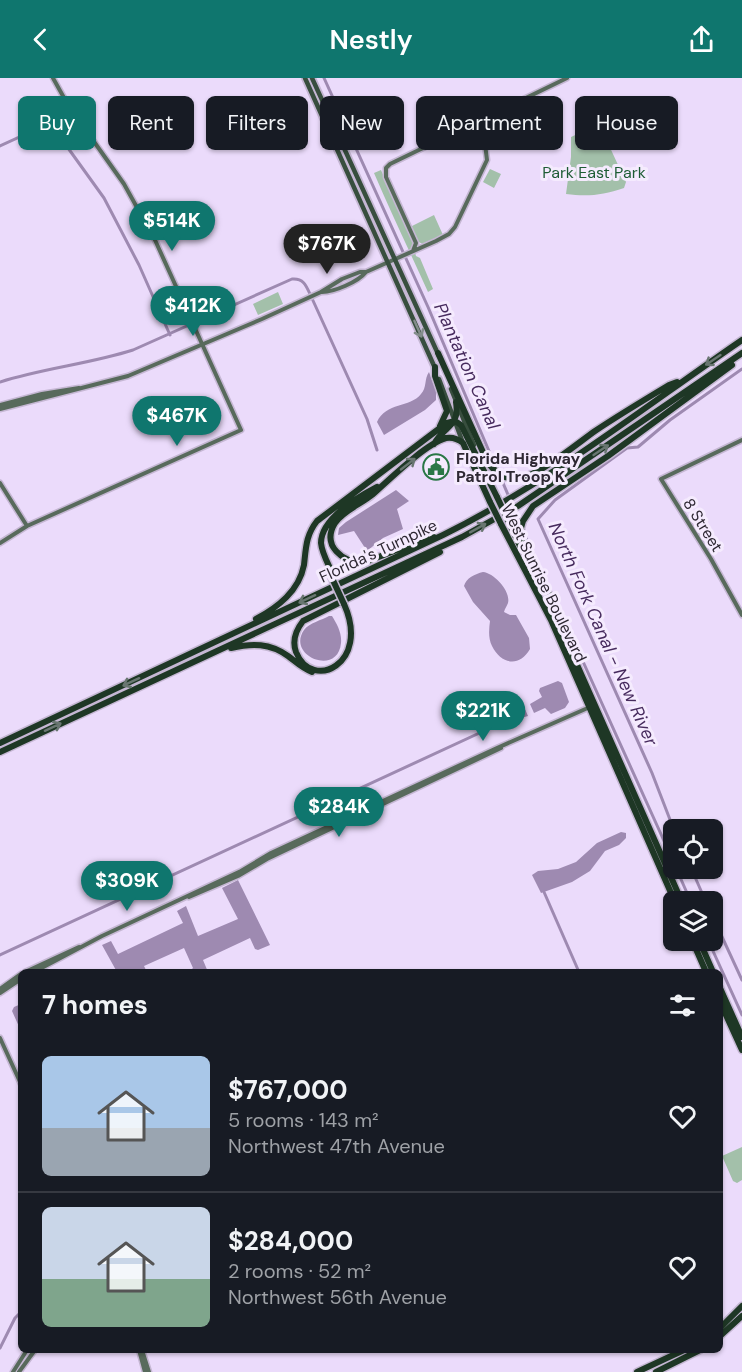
<!DOCTYPE html>
<meta charset="utf-8">
<style>
:root{--surface:#171b24;--page:#20242c;--text:#f1f3f6;--muted:#9ea1a6;--line:#363941;--accent:#0f766e}
body{margin:0;font-family:"DM Sans",sans-serif;background:var(--page);color:var(--text);height:100vh;display:flex;flex-direction:column;font-size:22px;white-space:nowrap}
*{box-sizing:border-box;margin:0}
p{font-size:20px;color:var(--muted)}
.icon{flex:none;width:33px;height:33px;fill:none;stroke:currentColor;stroke-width:2;stroke-linecap:round;stroke-linejoin:round}
.map{position:relative;flex:1;overflow:hidden}
.drawer{position:absolute;left:18px;top:891px;width:705px;height:384px;display:flex;flex-direction:column;background:var(--surface);border-radius:9px;box-shadow:0 2px 4px #0004}
.drawer>*{flex:none}
.top-card{position:absolute;left:18px;top:18px;width:706px;height:54px;display:flex;gap:12px}
.fabs{position:absolute;left:663px;top:741px;display:grid;gap:12px}
.fabs a{display:grid;place-items:center;width:60px;height:60px;border-radius:9px;background:var(--surface);box-shadow:0 2px 4px #0004;font-size:30px}
.price{position:absolute;translate:-50% -51px;padding:0 14px;border-radius:21px;background:var(--accent);color:#fff;font-size:20px;line-height:39px;filter:drop-shadow(0 2px 3px #0008)}
.price::after{content:'';position:absolute;left:50%;top:36px;width:18px;height:14px;margin-left:-9px;background:inherit;clip-path:polygon(0 0,100% 0,50% 100%)}
.price.current{background:#222;color:#fff}
ul{padding:0;list-style:none}
li{display:flex;align-items:center;gap:18px;height:150px;padding:0 24px}
li+li{border-top:2px solid var(--line)}
li span{display:grid;place-items:center;flex:none;width:168px;height:120px;border-radius:9px;color:#555}
li>.icon{margin-inline-start:auto}
span .icon{width:72px;height:72px;fill:#fffc;stroke-width:1}
li b{font-size:26px}
h2{display:flex;justify-content:space-between;align-items:center;height:72px;padding:0 24px;font-size:26px}
.chip{padding:0 21px;border-radius:9px;background:var(--surface);box-shadow:0 2px 4px #0004;font-size:21px;line-height:54px}
.chip.current{background:var(--accent);color:#fff}
header{display:flex;justify-content:space-between;align-items:center;height:78px;padding:0 24px;background:var(--accent);color:#fff;font-size:27px;font-weight:600}
.map>svg:first-child{display:block}
</style>
<header><svg class="icon" aria-label="back" viewBox="0 0 24 24"><path d="M15 5l-7 7 7 7"/></svg>Nestly<svg class="icon" aria-label="share" viewBox="0 0 24 24"><path d="M12 15V3M7 8l5-5 5 5M5 13v7h14v-7"/></svg></header>
<div class="map">
<svg width="742" height="1294" viewBox="0 0 742 1294">
<rect width="100%" height="100%" fill="#ebdbfb"/>
<path fill="#a3c0aa" d="M 599,46 L 626,104 L 624,110 C 603,117 588,119 566,116 L 571,79 L 571,59 Z
M 490,91 L 501,96 L 494,110 L 483,104 Z
M 381,92 L 411,160 L 416,178 L 420,180 L 433,211 L 428,214 C 410,174 391,135 374,95 Z
M 434,137 L 443,157 L 427,164 L 426,167 C 416,165 414,158 410,149 Z
M 278,214 L 283,226 L 258,237 L 253,226 Z
M 742,1069 L 742,1102 L 737,1105 L 733,1103 L 722,1078 Z"/>
<path fill="#9e8ab1" d="M 429,294 L 436,313 L 436,322 L 425,332 L 384,357 L 377,344 C 386,324 410,330 421,316 C 427,310 424,301 429,294 Z
M 396,412 L 409,423 L 397,431 L 403,451 L 383,460 L 367,473 L 354,453 L 338,457 L 339,450 L 346,444 Z
M 483,494 C 494,495 511,513 508,525 C 507,528 505,530 504,534 L 510,537 L 516,537 L 529,560 L 530,571 C 519,590 501,586 492,568 C 488,560 489,551 490,543 L 473,524 L 464,508 C 466,500 475,496 483,494 Z
M 329,538 L 332,538 C 337,546 342,555 341,565 C 338,599 286,578 304,552 C 309,545 322,542 329,538 Z
M 558,603 L 562,605 L 569,624 L 565,630 L 551,636 L 545,630 L 534,635 L 530,626 L 542,619 L 539,613 L 540,610 Z
M 524,629 L 528,638 L 497,647 L 513,634 Z
M 621,754 L 626,755 L 626,760 L 619,767 L 605,773 L 590,793 L 572,804 L 541,815 L 532,797 L 538,793 L 558,791 L 576,784 L 597,765 Z
M 238,802 L 270,867 L 258,872 L 255,871 L 250,860 L 203,882 L 208,894 L 192,894 L 191,892 L 193,890 L 184,870 L 144,888 L 147,894 L 117,894 L 102,867 L 111,863 L 118,876 L 183,845 L 177,833 L 186,828 L 198,858 L 238,841 L 222,810 Z
M 21,926 L 21,953 L 12,933 L 14,929 Z"/>
<g fill="none" stroke-linecap="round" stroke-linejoin="round">
<path stroke="#9e8ab1" stroke-width="3" d="M 324,0 L 428,229 L 497,392
M 0,68 L 50,45 L 104,120 L 139,187 L 170,257
M 0,304 C 44,290 89,286 133,272 L 292,201 C 303,200 306,207 310,216 L 367,341 L 377,372
M 500,398 L 521,447
M 523,453 L 550,513
M 571,557 L 674,785
M 674,752 L 652,695 L 538,441 L 555,422 L 627,370 L 638,369 L 670,342 L 742,291
M 676,790 L 691,824
M 691,790 L 706,824
M 544,814 L 579,894
M 712,837 L 742,902
M 708,862 L 742,937
M 0,877 L 501,645
M 0,1270 L 15,1240 L 21,1234"/>
<g stroke="#c5b7d3" stroke-width="7">
<path id="secondary" d="M 413,173 L 416,165 L 386,99 L 386,90 L 390,86 L 567,0
M 322,214 C 334,214 358,204 366,194
M 0,327 L 42,316 L 79,310
M 0,331 L 128,298 L 262,241 L 321,214 L 342,201 L 360,194 L 366,194 L 436,163 L 449,156 L 455,149 L 487,82 L 485,66 L 478,50
M 742,362 L 661,401 L 711,481 L 742,537
M 0,405 L 27,448
M 0,465 L 27,448 L 241,352 L 155,162 L 124,106 L 68,27 L 53,0
M 189,819 L 238,798 L 267,781 L 501,670
M 25,894 L 79,869
M 34,894 L 102,858 L 241,793 L 271,775 L 497,670 L 590,629
M 0,911 L 21,896
M 0,915 L 21,901
M 0,960 L 21,1006
M 139,1272 L 145,1294
M 142,1272 L 149,1294
M 13,1294 L 27,1272
M 19,1294 L 35,1272"/>
</g>
<g stroke="#c5b7d3" stroke-width="8">
<path id="primary" d="M 305,0 L 435,290
M 312,0 L 439,278
M 439,301 L 463,365
M 451,311 L 474,367"/>
</g>
<g stroke="#c5b7d3" stroke-width="9">
<path id="highway" d="M 438,275 L 487,383 C 495,395 506,403 521,400 C 539,397 578,365 595,353 C 619,337 644,322 669,307 L 677,304
M 435,289 L 435,298 L 447,333 L 440,348
M 455,343 L 461,347 L 497,419
M 434,366 C 444,347 460,350 456,324
M 508,442 L 520,468
M 501,446 L 551,542 L 675,824
M 433,458 L 363,485 C 343,484 321,468 335,445 C 343,433 361,426 372,417 C 389,402 425,366 446,360 C 452,359 458,361 463,365 L 490,424
M 333,497 C 329,487 322,476 321,465 C 321,441 358,419 377,409
M 344,526 C 371,586 312,614 296,574 C 292,563 296,552 303,543 L 440,474
M 256,541 C 278,529 299,513 304,487 C 306,469 306,457 317,443 L 436,353 L 447,345 L 455,343
M 231,570 C 252,565 270,565 288,578 C 296,584 302,590 312,594
M 574,580 L 682,824
M 574,582 C 568,540 538,502 522,463 L 521,450 L 523,443 L 533,428 L 608,378 L 732,287
M 0,665 L 443,457 C 550,404 644,329 742,262
M 0,674 L 462,459 L 518,428 L 742,275
M 692,862 L 706,894
M 699,862 L 713,894
M 720,910 L 742,959
M 720,924 L 742,972
M 720,1250 L 742,1228
M 720,1258 L 742,1238
M 637,1294 L 684,1272
M 656,1294 L 700,1272"/>
</g>
<use href="#secondary" stroke="#586a5c" stroke-width="4"/>
<use href="#primary" stroke="#384e3e" stroke-width="4.5"/>
<use href="#highway" stroke="#1e3725" stroke-width="6"/>
<g stroke="#c5b7d3" stroke-width="9" stroke-linecap="butt">
<path id="highway-bridge" d="M 497,419 L 508,442
M 490,424 L 501,446
M 331,498 L 344,526"/>
</g>
<use href="#highway-bridge" stroke="#1e3725" stroke-width="6"/>
</g>
<defs><path id="oneway-shaft" d="M-6 0H5M1.5-3L5.5 0L1.5 3" fill="none" stroke-width="1.6" stroke-linecap="round" stroke-linejoin="round" transform="scale(1.5)"/></defs>
<use stroke="#848d8b" href="#oneway-shaft" transform="translate(418 251) rotate(66)"/>
<g stroke="#697671">
<use href="#oneway-shaft" transform="translate(713 282) rotate(146)"/>
<use href="#oneway-shaft" transform="translate(601 372) rotate(-34)"/>
<use href="#oneway-shaft" transform="translate(408 386) rotate(-38)"/>
<use href="#oneway-shaft" transform="translate(478 450) rotate(-29)"/>
<use href="#oneway-shaft" transform="translate(307 521) rotate(155)"/>
<use href="#oneway-shaft" transform="translate(131 604) rotate(155)"/>
<use href="#oneway-shaft" transform="translate(53 649) rotate(-25)"/>
</g>
<defs>
<g id="civic-ring" transform="scale(1.35)"><circle r="9.5" fill="#f5ebfe" stroke="#2a7746" stroke-width="1.5"/><path d="M-.6-6.5H3V-4.5H.6V-3L4-1V1h2V6H-6V1h2V-1L-.6-3ZM-1.2 2.5V6h2.4V2.5Z" fill="#2a7746"/></g>
</defs>
<g fill-rule="evenodd">
<use href="#civic-ring" x="436" y="389"/>
</g>
<g text-anchor="middle" dominant-baseline="central" stroke-width="6" stroke-linejoin="round" paint-order="stroke">
<g font-size="16" fill="#1e5c35" stroke="#f5ebfe">
<text x="594" y="94">Park East Park</text>
</g>
<g font-size="16" font-weight="bold" fill="#2e2833" stroke="#f5ebfe" text-anchor="start">
<text x="456" y="380">Florida Highway<tspan x="456" dy="18">Patrol Troop K</tspan></text>
</g>
<g font-size="16" fill="#2e2833" stroke="#f5ebfe">
<text transform="translate(703 447) rotate(58)">8 Street</text>
<text transform="translate(378 473) rotate(-25)">Florida's Turnpike</text>
<text transform="translate(544 505) rotate(64)">West Sunrise Boulevard</text>
</g>
<g font-size="18" font-style="italic" fill="#472b5e" stroke="#f5ebfe">
<text transform="translate(467 288) rotate(66)">Plantation Canal</text>
<text transform="translate(603 556) rotate(66)">North Fork Canal - New River</text>
</g>
</g>
</svg>
<div class="fabs">
<a><svg class="icon" aria-label="locate" viewBox="0 0 24 24"><circle cx="12" cy="12" r="6"/><path d="M12 2v4M12 18v4M2 12h4M18 12h4"/></svg></a>
<a><svg class="icon" aria-label="layers" viewBox="0 0 24 24"><path d="M12 4l9 5-9 5-9-5zM3 14l9 5 9-5"/></svg></a>
</div>
<b class="price" style="left:172px;top:174px">$514K</b>
<b class="price current" style="left:327px;top:197px">$767K</b>
<b class="price" style="left:193px;top:259px">$412K</b>
<b class="price" style="left:177px;top:369px">$467K</b>
<b class="price" style="left:483px;top:664px">$221K</b>
<b class="price" style="left:339px;top:760px">$284K</b>
<b class="price" style="left:127px;top:834px">$309K</b>
<div class="top-card">
<a class="chip current">Buy</a>
<a class="chip">Rent</a>
<a class="chip">Filters</a>
<a class="chip">New</a>
<a class="chip">Apartment</a>
<a class="chip">House</a>
</div>
<section class="drawer">
<h2>7 homes<svg class="icon" aria-label="filters" viewBox="0 0 24 24"><path d="M4 7h16M4 17h16"/><circle cx="9" cy="7" r="2"/><circle cx="15" cy="17" r="2"/></svg></h2>
<ul>
<li><span style="background:linear-gradient(#a9c7e8 60%,#9aa5b1 0)"><svg class="icon" aria-label="home" viewBox="0 0 24 24"><path d="M3 11l9-7 9 7M6 9v11h12V9"/></svg></span><div><b>$767,000</b><p>5 rooms · 143 m²</p><p>Northwest 47th Avenue</p></div><svg class="icon" aria-label="heart" viewBox="0 0 24 24"><path d="M12 20l-8-8c-3-5 5-10 8-4 3-6 11-1 8 4z"/></svg></li>
<li><span style="background:linear-gradient(#c9d6e8 60%,#7fa58c 0)"><svg class="icon" aria-label="home" viewBox="0 0 24 24"><path d="M3 11l9-7 9 7M6 9v11h12V9"/></svg></span><div><b>$284,000</b><p>2 rooms · 52 m²</p><p>Northwest 56th Avenue</p></div><svg class="icon" aria-label="heart" viewBox="0 0 24 24"><path d="M12 20l-8-8c-3-5 5-10 8-4 3-6 11-1 8 4z"/></svg></li>
</ul>
</section>
</div>
